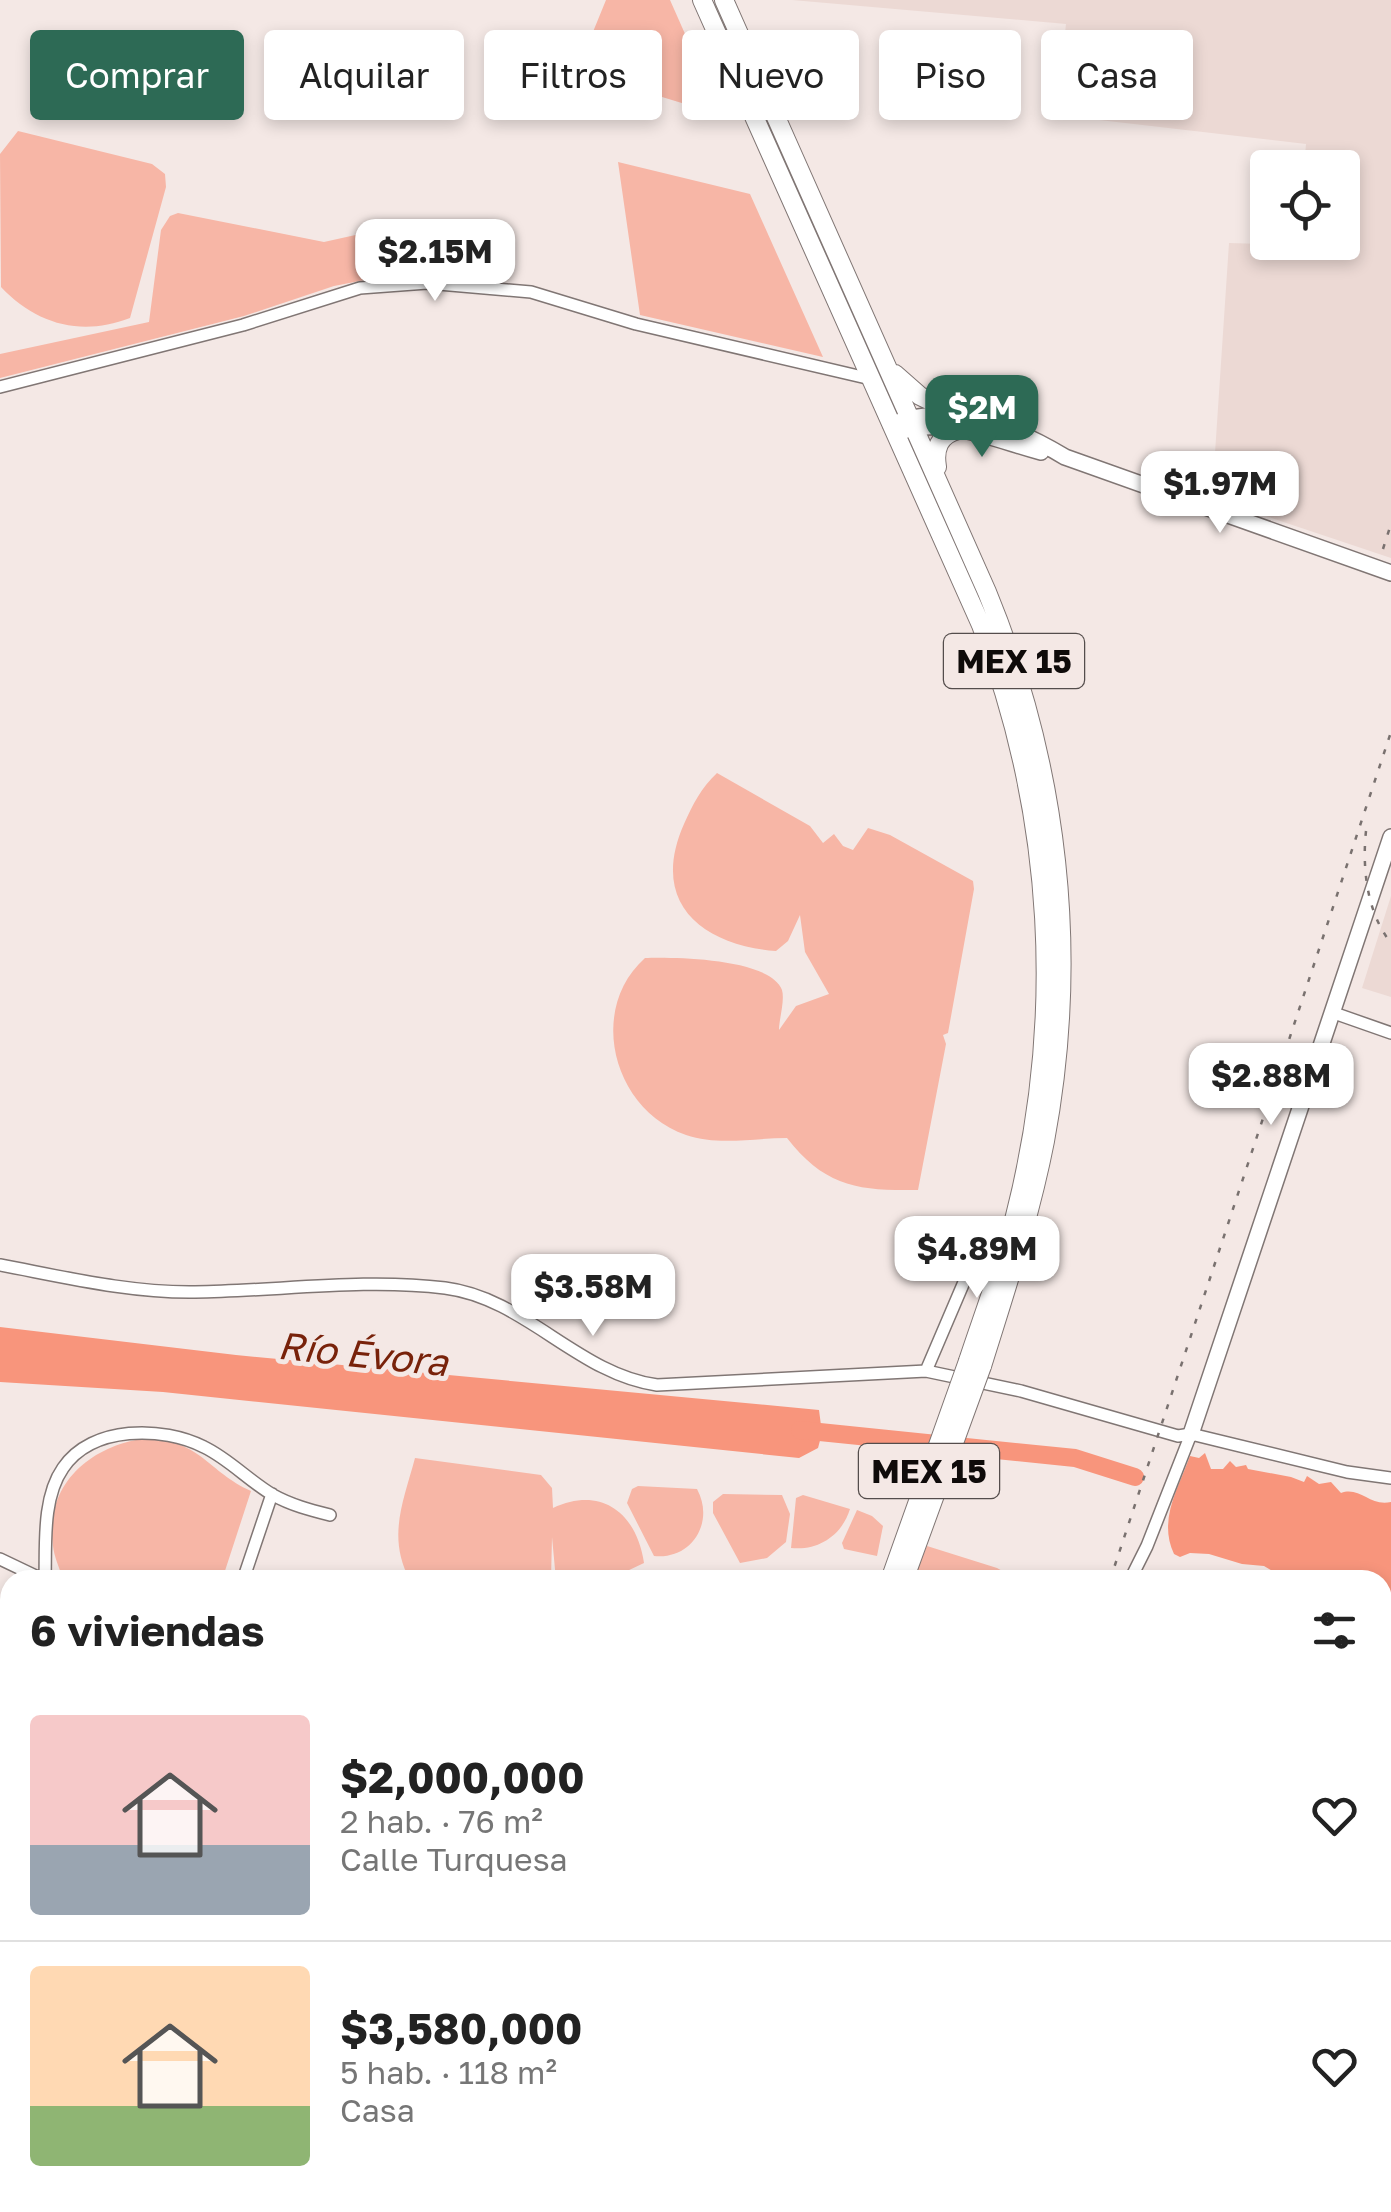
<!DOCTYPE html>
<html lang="es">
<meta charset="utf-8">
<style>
:root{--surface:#fff;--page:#f2f2f2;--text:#222;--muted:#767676;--line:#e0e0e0;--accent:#2d6a55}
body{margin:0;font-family:"Golos Text",sans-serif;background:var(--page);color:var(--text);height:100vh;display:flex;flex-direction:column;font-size:38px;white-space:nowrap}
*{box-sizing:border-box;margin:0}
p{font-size:32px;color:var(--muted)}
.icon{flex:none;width:55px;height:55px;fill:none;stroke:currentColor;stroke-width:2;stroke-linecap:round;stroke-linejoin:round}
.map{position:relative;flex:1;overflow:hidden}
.panel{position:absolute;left:0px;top:1570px;width:1392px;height:642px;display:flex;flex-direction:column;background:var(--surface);border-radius:30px 30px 0 0;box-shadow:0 5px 15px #0003}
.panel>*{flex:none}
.hud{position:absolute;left:30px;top:30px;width:1332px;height:90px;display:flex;gap:20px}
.tools{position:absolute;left:1250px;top:150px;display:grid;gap:20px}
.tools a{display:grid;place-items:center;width:110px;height:110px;border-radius:10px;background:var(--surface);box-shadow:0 5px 15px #0003;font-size:50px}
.price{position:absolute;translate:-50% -85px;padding:0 22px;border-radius:20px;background:#fff;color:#222;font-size:32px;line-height:65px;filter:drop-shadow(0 2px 5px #0008)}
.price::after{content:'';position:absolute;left:50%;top:60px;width:30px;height:22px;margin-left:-15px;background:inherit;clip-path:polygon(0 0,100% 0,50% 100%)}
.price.selected{background:var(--accent);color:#fff}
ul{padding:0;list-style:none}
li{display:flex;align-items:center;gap:30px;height:250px;padding:0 30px}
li+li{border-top:2px solid var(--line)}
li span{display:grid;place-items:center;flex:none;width:280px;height:200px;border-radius:10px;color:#555}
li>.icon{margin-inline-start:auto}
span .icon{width:120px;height:120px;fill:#fffc;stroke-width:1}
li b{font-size:42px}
h2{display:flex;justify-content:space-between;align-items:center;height:120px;padding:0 30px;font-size:42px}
.pill{padding:0 35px;border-radius:10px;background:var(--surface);box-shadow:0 5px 15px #0003;font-size:35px;line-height:90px}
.pill.selected{background:var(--accent);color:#fff}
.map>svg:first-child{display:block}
</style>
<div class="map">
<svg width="1391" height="2212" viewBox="0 0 1391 2212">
<rect width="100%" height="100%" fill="#f4e8e5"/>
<path fill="#ecd9d4" d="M 792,0 L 1391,0 L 1391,558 L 1212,498 L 1229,243 L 1296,245 L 1297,243 L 1342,242 L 1342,168 L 1304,167 L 1306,144 L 1056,115 L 1066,24 Z
M 1391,896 L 1391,997 L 1362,988 Z
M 0,2095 L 10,2096 L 10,2202 L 285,2203 L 284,2212 L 0,2212 Z
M 292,2202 L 341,2203 L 424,2212 L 290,2212 Z"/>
<path fill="#f7b6a6" d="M 606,0 L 670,0 L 721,115 L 577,71 Z
M 18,131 L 152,164 L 165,174 L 166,187 L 130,318 C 81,337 36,324 1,287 L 0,154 Z
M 618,162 L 750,194 L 823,357 L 640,315 Z
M 178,213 L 324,242 L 405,224 L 430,275 L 375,278 L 334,286 L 244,316 L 0,378 L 0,354 L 149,322 L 161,230 L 170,216 Z
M 717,773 L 810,826 L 823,843 L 834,834 L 843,846 L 853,850 L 868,828 L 890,835 L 973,881 L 974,889 L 948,1033 L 943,1035 L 946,1044 L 918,1190 C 859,1191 825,1187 787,1138 C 754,1138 718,1146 686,1135 C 613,1110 587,1010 645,958 C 673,957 770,958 782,990 C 785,1001 779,1019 779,1030 L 796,1006 L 829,994 L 805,952 L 800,915 L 788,941 L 776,951 C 702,945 649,903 684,824 C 693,804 701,788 717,773 Z
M 147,1438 C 203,1442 207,1471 251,1491 L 222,1580 L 68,1580 L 62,1576 C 59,1567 54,1556 53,1546 C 44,1483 92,1445 147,1438 Z
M 415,1458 L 541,1475 L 552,1488 L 553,1508 C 602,1485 637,1514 644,1563 L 608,1580 L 556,1580 L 552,1537 L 551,1580 L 410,1580 C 387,1537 403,1503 415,1458 Z
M 638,1486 L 697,1489 C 715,1522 692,1560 654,1556 L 627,1503 L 632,1489 Z
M 723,1494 L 782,1495 L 790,1514 L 786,1542 L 767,1558 L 740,1563 L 713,1513 L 713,1502 Z
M 803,1495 L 850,1509 C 842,1535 819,1551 791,1548 L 796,1498 Z
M 857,1510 L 872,1516 L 883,1526 L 877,1556 L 844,1549 L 842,1543 Z
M 927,1546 L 997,1568 L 1019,1580 L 912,1580 Z
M 1382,1803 L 1391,1805 L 1391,2010 L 1382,2008 Z
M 1218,2202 L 1370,2203 L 1372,2212 L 1218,2212 Z"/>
<path fill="#f8957c" d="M 0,1327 L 236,1355 L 819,1410 L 822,1433 L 818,1448 L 799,1458 L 163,1392 L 0,1382 Z
M 1205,1453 L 1211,1469 L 1223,1469 L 1230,1461 L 1236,1467 L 1246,1465 L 1248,1469 L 1291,1477 L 1304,1482 L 1307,1476 L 1319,1484 L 1331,1482 L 1341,1493 C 1360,1486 1370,1507 1391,1502 L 1391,1611 L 1383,1606 L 1382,1580 L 1288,1580 L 1264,1566 L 1242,1564 L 1209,1554 L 1190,1553 L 1180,1557 L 1174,1554 C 1158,1520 1178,1489 1190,1456 L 1199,1458 Z"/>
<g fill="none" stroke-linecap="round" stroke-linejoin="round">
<path stroke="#f8957c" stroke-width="2.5" d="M 1382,1860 L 1391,1865"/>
<path stroke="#f8957c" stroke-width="18" d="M 800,1430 L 1075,1458 L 1135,1477"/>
<g stroke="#807674" stroke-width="14">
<path id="street" d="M 0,387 L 243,325 L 360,288 L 427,283 L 531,292 L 636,324 L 871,379
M 1334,1013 L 1391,1033
M 0,1265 C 64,1277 130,1293 195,1292 C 278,1291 363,1278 445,1288 C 525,1298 578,1374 657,1385 L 926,1371 L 1021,1391 L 1178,1436 L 1191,1434 L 1347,1472 L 1391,1478
M 926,1371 L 973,1261 L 983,1246 L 1012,1221
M 0,1559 L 44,1580
M 45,1580 C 46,1545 42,1498 63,1468 C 92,1425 163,1426 204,1447 C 229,1459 249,1481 273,1495 C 291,1505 310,1510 330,1515
M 243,1580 L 272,1494
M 1130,1580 L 1147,1546 L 1191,1434
M 0,1702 L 10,1704
M 0,1772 L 10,1773
M 1382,1798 L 1391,1800
M 0,1832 L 10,1833
M 0,1891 L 10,1892
M 0,1970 L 10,1971
M 1382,2161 L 1391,2160
M 1111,2202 L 1113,2212
M 684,2212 L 705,2202
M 927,2212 L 929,2202
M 1043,2212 L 1045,2202
M 1084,2212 L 1085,2202
M 1376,2212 L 1377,2202"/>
</g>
<g stroke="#807674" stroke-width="18">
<path id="secondary" d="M 891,425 C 947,400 1014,426 1065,457 L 1391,573
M 903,431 C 946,417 999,441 1041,452
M 1191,1434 L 1391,837"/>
</g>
<g stroke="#807674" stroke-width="20">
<path id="primary" d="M 702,0 L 981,625 C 1054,816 1065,1019 1015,1216 C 1002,1265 984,1313 968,1361
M 724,0 L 987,592 C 1059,767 1080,954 1045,1141 C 1030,1218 1005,1292 982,1366
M 895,374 L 920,396 L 957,414
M 937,467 C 934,449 939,435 958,430
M 659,2212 L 663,2202
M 782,2212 L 783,2202"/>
</g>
<use href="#street" stroke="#fff" stroke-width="11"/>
<use href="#secondary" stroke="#fff" stroke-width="15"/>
<use href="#primary" stroke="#fff" stroke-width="18"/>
<path stroke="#79716f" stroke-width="2.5" stroke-dasharray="5 10" stroke-linecap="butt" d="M 1383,549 L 1391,524
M 1366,831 C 1362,869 1367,913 1391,943
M 1110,1580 L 1391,732
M 0,2111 L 10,2112
M 403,2202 L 465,2209
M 110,2212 L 140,2202"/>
<g stroke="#807674" stroke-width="20" stroke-linecap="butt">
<path id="primary-bridge" d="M 890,1580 L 968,1361
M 904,1580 L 982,1366"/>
</g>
<use href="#primary-bridge" stroke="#fff" stroke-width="18"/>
</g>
<g text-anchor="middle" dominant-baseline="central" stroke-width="10" stroke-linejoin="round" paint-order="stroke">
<g fill="#f4e8e5" stroke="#544d4c" stroke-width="2.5">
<rect x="944" y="634" width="140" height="54" rx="8"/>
<rect x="859" y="1444" width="140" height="54" rx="8"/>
</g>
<g font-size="32" font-weight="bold" fill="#0f0b0a">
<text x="1014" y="661">MEX 15</text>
<text x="929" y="1471">MEX 15</text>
</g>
<g font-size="38" font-style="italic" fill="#78220a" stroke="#f4e8e5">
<text transform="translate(363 1353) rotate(6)">Río Évora</text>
</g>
</g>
</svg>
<div class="tools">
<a><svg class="icon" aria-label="locate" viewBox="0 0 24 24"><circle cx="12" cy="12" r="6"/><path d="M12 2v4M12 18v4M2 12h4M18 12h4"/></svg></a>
</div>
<b class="price" style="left:435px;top:304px">$2.15M</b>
<b class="price selected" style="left:982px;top:460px">$2M</b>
<b class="price" style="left:1220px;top:536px">$1.97M</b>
<b class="price" style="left:1271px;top:1128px">$2.88M</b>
<b class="price" style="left:977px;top:1301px">$4.89M</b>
<b class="price" style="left:593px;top:1339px">$3.58M</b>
<div class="hud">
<a class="pill selected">Comprar</a>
<a class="pill">Alquilar</a>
<a class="pill">Filtros</a>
<a class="pill">Nuevo</a>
<a class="pill">Piso</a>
<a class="pill">Casa</a>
</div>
<section class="panel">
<h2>6 viviendas<svg class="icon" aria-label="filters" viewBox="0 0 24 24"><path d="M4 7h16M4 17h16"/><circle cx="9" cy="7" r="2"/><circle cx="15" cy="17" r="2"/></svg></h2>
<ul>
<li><span style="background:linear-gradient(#f6c9c9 65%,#9aa5b1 0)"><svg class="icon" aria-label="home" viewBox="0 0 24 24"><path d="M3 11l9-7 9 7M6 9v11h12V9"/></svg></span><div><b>$2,000,000</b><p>2 hab. · 76 m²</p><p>Calle Turquesa</p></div><svg class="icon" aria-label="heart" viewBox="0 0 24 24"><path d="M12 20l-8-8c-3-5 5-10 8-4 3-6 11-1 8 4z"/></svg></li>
<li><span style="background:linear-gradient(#ffd9b3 70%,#8fb573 0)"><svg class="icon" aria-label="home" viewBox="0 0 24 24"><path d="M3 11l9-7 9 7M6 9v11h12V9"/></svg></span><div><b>$3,580,000</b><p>5 hab. · 118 m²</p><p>Casa</p></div><svg class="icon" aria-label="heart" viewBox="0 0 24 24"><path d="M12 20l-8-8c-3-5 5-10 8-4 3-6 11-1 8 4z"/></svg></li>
</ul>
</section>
</div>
